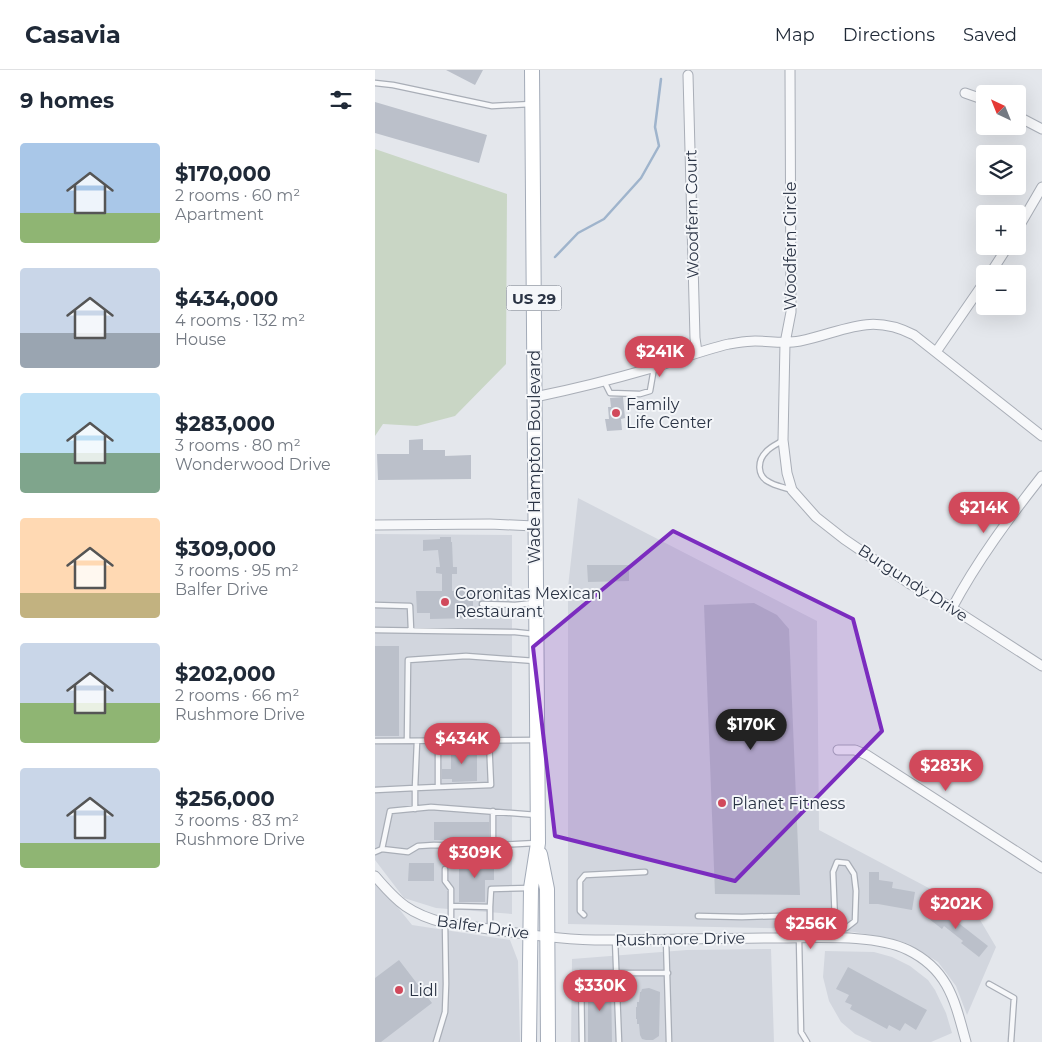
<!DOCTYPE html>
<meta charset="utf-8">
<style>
:root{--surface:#fff;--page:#f6f6f7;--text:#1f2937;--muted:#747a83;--line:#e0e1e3;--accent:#d1495b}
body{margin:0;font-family:Montserrat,sans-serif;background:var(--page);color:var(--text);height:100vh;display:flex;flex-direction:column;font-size:19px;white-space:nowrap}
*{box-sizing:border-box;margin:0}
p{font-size:16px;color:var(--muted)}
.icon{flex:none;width:28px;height:28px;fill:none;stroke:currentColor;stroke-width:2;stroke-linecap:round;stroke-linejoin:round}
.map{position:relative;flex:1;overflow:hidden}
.sheet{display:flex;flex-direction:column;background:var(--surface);width:375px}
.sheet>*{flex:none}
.needle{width:32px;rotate:317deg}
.tools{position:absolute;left:601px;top:15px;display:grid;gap:10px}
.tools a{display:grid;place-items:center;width:50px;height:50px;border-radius:5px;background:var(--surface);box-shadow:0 5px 20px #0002;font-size:25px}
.price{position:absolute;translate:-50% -42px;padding:0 11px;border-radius:18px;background:var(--accent);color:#fff;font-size:16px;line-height:32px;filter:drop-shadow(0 1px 2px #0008)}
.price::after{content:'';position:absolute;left:50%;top:30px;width:15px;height:11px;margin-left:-8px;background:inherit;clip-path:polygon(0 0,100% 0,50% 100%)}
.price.active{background:#222;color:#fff}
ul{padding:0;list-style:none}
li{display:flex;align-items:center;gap:15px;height:125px;padding:0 20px}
li span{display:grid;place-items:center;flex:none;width:140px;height:100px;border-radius:5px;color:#555}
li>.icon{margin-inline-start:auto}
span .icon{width:60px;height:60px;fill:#fffc;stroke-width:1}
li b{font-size:21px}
h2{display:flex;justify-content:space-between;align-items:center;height:60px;padding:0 20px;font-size:21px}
header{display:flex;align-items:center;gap:30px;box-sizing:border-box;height:70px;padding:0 25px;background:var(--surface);border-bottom:1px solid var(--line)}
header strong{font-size:24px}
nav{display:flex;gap:28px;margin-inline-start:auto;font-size:18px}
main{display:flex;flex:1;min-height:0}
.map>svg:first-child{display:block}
</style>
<header>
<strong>Casavia</strong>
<nav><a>Map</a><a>Directions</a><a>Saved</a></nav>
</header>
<main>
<section class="sheet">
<h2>9 homes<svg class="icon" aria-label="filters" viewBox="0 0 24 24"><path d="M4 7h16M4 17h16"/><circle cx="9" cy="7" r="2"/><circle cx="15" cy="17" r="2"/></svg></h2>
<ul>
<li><span style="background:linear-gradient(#a9c7e8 70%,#8fb573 0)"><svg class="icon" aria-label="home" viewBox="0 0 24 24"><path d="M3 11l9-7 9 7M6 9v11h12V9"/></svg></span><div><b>$170,000</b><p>2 rooms · 60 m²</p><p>Apartment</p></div></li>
<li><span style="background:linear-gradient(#c9d6e8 65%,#9aa5b1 0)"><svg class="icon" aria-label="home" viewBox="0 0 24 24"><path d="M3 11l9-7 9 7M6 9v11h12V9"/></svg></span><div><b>$434,000</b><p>4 rooms · 132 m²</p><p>House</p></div></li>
<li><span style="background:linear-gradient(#bfe0f5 60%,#7fa58c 0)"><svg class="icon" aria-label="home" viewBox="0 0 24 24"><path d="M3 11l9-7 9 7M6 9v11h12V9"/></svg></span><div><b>$283,000</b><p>3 rooms · 80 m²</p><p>Wonderwood Drive</p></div></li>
<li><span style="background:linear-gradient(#ffd9b3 75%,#c2b280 0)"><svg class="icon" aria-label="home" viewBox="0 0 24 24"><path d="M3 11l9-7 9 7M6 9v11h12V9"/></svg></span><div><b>$309,000</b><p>3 rooms · 95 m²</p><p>Balfer Drive</p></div></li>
<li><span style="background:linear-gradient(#c9d6e8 60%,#8fb573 0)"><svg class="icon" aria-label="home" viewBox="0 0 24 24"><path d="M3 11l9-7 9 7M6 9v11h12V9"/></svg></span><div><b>$202,000</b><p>2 rooms · 66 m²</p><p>Rushmore Drive</p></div></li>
<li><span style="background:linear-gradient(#c9d6e8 75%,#8fb573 0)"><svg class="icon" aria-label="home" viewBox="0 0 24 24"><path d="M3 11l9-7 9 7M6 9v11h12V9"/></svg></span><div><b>$256,000</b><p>3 rooms · 83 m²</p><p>Rushmore Drive</p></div></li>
</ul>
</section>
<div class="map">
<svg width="667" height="972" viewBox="0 0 667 972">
<rect width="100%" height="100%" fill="#e4e7ec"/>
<path fill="#d2d6de" d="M 203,428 L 442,551 L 444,760 L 601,843 L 621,877 L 592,945 L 581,916 L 563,892 L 534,874 L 514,868 L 479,862 L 442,859 L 193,854 L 193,517 Z
M 0,464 L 137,465 L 137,844 L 61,838 L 29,828 L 0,790 Z
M 0,809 L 37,855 L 135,870 L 143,891 L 145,972 L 0,972 Z
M 396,879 L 399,972 L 196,972 L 197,889 L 312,880 Z
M 450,881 L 499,882 L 517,887 L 535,896 L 553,910 L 560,920 L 571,943 L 577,963 L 556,972 L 497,972 L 480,964 L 466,952 L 454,931 L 448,907 Z"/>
<path fill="#c9d6c5" d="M 0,79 L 132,124 L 131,294 L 80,346 L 42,356 L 8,354 L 0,366 Z"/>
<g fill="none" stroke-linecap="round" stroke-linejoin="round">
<path stroke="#9fb4cc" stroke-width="2.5" d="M 180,187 L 203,163 L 229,149 L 266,108 L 284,76 L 280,57 L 286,9"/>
</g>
<path fill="#bbc0ca" d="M 71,0 L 108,0 L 100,15 Z
M 0,32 L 112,65 L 104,93 L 0,63 Z
M 248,327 L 250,348 L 246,349 L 247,360 L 232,361 L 230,349 L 234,349 L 233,337 L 236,337 L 235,328 Z
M 48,369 L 48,380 L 70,380 L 70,386 L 96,385 L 96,409 L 3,410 L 2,384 L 34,384 L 34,370 Z
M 65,467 L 76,467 L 76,472 L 77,472 L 78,497 L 82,497 L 82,504 L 77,504 L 77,521 L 98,520 L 98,548 L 55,549 L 55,543 L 42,543 L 41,521 L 67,521 L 67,504 L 61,503 L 61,497 L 65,497 L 63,480 L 48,481 L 48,470 L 65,469 Z
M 212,495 L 254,495 L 254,511 L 213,512 Z
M 379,533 L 402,545 L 414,559 L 425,825 L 340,824 L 329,535 Z
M 0,576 L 24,576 L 24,666 L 0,666 Z
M 76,676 L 102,676 L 102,711 L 77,712 L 77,709 L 67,709 L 67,699 L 76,699 Z
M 59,752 L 114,752 L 114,770 L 59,770 Z
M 84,789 L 119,789 L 119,810 L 110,810 L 110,832 L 84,832 Z
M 34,793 L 59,793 L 59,811 L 33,811 Z
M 494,802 L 504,802 L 504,810 L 518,812 L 517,818 L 540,822 L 537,840 L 503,834 L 494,834 Z
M 558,833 L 613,876 L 604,887 L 586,873 L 588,871 L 569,856 L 567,859 L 549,845 Z
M 24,890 L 57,933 L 6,972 L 0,972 L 0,908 Z
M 473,897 L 552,940 L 541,960 L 530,953 L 525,961 L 514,955 L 512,959 L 475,939 L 477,935 L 470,932 L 474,925 L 461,919 Z
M 213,912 L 236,912 L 237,972 L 213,972 Z
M 274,918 L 285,922 L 284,966 L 278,970 L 271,970 L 267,969 L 265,965 L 264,954 L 262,954 L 262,949 L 261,949 L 261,937 L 262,937 L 262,932 L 264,932 L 265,922 L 266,922 L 267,919 Z"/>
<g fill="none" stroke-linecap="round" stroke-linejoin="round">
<g stroke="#a9aeb7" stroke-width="7">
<path id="lane" d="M 0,13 L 18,15 L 117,36 L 156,34
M 229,311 L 235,323 L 265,324 L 275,321 L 279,298
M 407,371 C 402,374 395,377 391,382 C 382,391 382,406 394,412 C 400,416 409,417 416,420
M 107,534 L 140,535 L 158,533
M 0,535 L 35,536 L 36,560
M 0,560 L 140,562 L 159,564
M 0,671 L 159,670
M 32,671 L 33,590 L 91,586 L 160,591
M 63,671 L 63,717 L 116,715 L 114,670
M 0,720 L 40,718 L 42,671
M 40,739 L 40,718 L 63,717
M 118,741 L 118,775
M 7,779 L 15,741 L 56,737 L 162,745
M 0,782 L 7,779 L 33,782 L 43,776 L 59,775 L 101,776 L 161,773
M 462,792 L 472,793 L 479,804 L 481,821 L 480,851 L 471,858 L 460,851 L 458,802 Z
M 70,799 L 70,811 L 76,819 L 76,854
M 76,836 L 115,837 L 115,859
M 115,837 L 116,819 L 155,818
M 209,845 L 205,841 L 205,811 L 210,805 L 270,802
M 323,846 L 367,847 L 436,845
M 424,868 L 426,962 L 432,972
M 240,869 L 244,972
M 291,869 L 294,972
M 614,914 L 639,928 L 636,972
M 61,972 L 70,942 L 71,914 L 70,853
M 207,972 L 206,903 L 293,903"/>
</g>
<g stroke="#a9aeb7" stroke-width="11">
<path id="street" d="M 415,0 L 416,242 L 410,273 L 408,370 L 412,403 L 417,420 L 441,447 L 469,469 L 535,514 L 577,538 L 667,596
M 313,5 L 320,268 L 322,282
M 590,23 L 610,30
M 642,46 L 667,59
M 642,160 L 667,117
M 615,204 L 633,176
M 561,282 L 610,211
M 160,327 C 199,319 239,309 277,298 C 303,290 327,280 354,274 C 362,273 371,271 380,271 C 395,271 410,274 425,271 C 469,262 494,242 539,265 L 667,366
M 0,455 L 115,454 L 159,456
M 577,538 C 602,491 634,448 667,406
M 463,680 L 480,680 L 492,685 L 667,798
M 0,806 C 23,833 35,844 70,853 C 119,859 171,869 220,870 C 282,870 344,868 406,868 C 442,868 500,864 533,880 C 574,900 580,932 591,972"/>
</g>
<g stroke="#a3abb8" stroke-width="16">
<path id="primary" d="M 165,784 L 172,819 L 173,972
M 154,972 L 156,818 L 163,773 L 157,0"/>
</g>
<use href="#lane" stroke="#f7f8fa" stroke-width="4.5"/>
<use href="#street" stroke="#f7f8fa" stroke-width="9"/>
<use href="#primary" stroke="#fff" stroke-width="14"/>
</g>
<path fill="#7b2cbf" fill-opacity="0.2" stroke="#7b2cbf" stroke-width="4" stroke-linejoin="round" d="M 298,461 L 478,549 L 507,661 L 360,811 L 180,766 L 158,577 Z"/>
<g fill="#d1495b" stroke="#f4f6f9" stroke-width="2">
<circle cx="241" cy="343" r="5"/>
<circle cx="70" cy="532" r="5"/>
<circle cx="347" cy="733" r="5"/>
<circle cx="24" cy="920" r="5"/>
</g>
<g text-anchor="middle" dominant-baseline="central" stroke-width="4" stroke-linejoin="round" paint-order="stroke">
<rect fill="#f4f6f9" stroke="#676e7b" stroke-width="1" x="131.5" y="215.5" width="55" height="25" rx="4"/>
<g font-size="15" font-weight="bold" fill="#2b3445">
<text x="159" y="228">US 29</text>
</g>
<g font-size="16" fill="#2b3445" stroke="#f4f6f9">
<text transform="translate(317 144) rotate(-91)">Woodfern Court</text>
<text transform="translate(415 176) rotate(-90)">Woodfern Circle</text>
<text transform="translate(159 387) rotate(-90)">Wade Hampton Boulevard</text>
<text transform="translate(538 513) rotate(33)">Burgundy Drive</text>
<text transform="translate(108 857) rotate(8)">Balfer Drive</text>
<text transform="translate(305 869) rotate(-1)">Rushmore Drive</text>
</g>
<g font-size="16" fill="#2b3445" stroke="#f4f6f9" text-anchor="start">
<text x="251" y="334">Family<tspan x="251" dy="18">Life Center</tspan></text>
<text x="80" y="523">Coronitas Mexican<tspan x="80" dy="18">Restaurant</tspan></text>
<text x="357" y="733">Planet Fitness</text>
<text x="34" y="920">Lidl</text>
</g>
</g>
</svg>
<div class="tools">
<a><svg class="needle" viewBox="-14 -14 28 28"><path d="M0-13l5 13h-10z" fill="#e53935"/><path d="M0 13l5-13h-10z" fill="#747a83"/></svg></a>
<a><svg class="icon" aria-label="layers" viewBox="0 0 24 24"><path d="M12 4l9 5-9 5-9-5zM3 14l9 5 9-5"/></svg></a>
<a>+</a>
<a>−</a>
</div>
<b class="price" style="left:285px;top:308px">$241K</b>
<b class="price" style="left:609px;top:464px">$214K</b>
<b class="price active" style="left:376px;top:681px">$170K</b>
<b class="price" style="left:87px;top:695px">$434K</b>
<b class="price" style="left:571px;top:722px">$283K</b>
<b class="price" style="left:100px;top:809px">$309K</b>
<b class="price" style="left:581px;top:860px">$202K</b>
<b class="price" style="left:436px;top:880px">$256K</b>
<b class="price" style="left:225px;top:942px">$330K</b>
</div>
</main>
